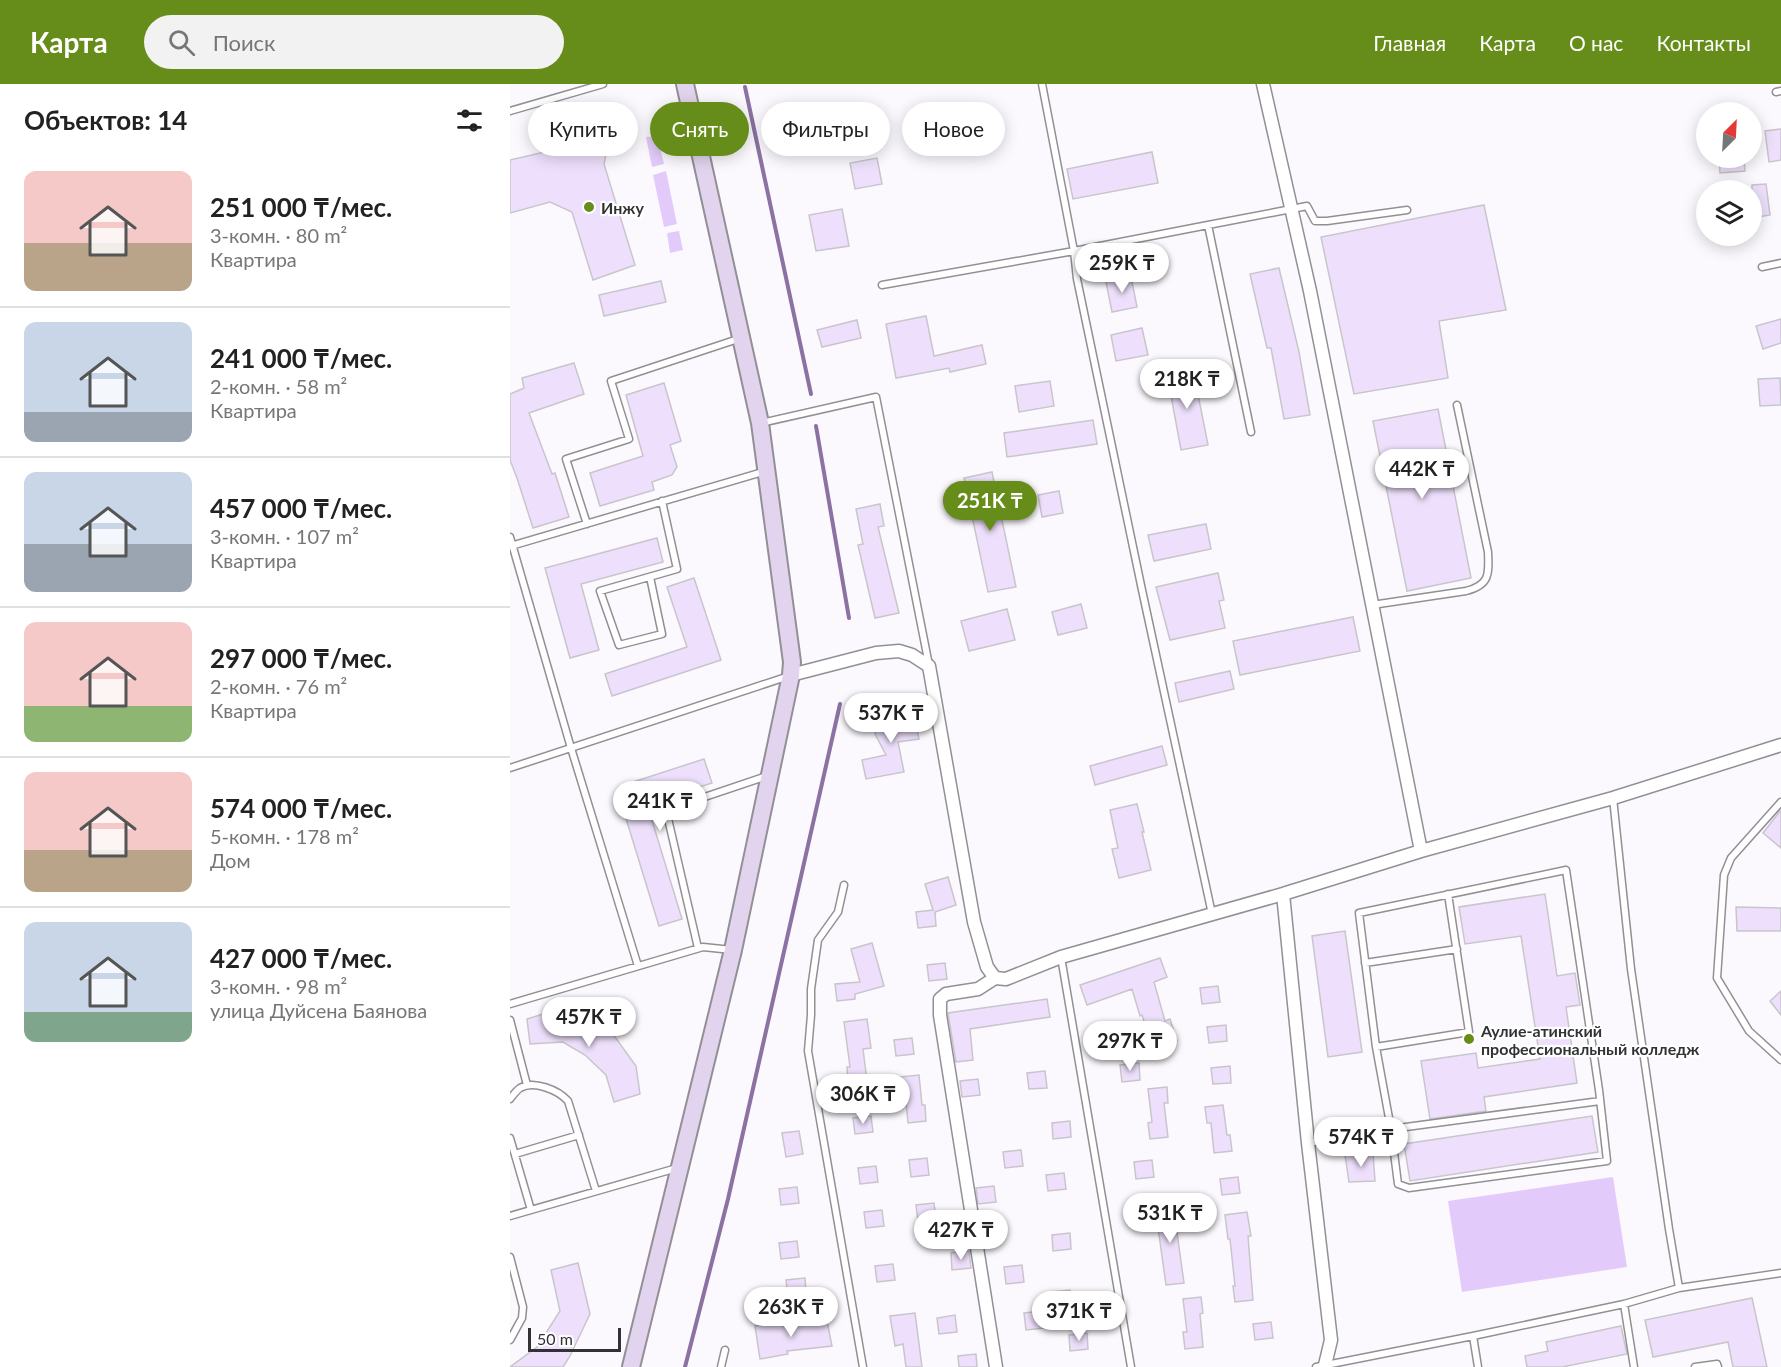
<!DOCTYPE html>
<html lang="ru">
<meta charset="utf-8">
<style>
:root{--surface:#fff;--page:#f2f2f2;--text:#222;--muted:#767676;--line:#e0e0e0;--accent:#668d1a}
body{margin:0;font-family:Lato,sans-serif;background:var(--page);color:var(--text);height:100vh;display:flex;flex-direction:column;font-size:22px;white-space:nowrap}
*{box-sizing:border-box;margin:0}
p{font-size:20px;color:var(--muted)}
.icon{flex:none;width:33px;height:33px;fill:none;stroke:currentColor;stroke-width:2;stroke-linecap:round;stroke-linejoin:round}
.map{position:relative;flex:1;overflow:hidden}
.panel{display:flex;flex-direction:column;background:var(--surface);width:510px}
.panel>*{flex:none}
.guide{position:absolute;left:18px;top:18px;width:570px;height:54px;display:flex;gap:12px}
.needle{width:39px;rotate:24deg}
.tools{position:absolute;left:1186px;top:18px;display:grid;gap:12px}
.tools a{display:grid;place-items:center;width:66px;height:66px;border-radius:50%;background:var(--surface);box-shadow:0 3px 15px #0003;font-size:30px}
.scale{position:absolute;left:18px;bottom:15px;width:93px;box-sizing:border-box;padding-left:6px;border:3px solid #323133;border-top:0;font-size:16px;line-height:21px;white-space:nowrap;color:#323133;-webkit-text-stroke:4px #fff;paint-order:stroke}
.price{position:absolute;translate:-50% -51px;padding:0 14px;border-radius:21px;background:#fff;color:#222;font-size:20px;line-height:39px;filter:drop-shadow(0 2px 3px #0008)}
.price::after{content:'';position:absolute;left:50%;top:36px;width:18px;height:14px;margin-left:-9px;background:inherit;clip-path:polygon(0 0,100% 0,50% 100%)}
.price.selected{background:var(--accent);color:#fff}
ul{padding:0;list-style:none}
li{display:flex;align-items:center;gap:18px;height:150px;padding:0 24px}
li+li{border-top:2px solid var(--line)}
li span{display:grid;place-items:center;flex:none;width:168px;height:120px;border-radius:12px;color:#555}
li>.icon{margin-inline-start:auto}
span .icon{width:72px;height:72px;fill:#fffc;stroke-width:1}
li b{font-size:26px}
h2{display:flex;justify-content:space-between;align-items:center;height:72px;padding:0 24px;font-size:26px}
.pill{padding:0 21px;border-radius:27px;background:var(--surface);box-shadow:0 3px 15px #0003;font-size:21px;line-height:54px}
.pill.selected{background:var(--accent);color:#fff}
header{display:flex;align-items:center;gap:36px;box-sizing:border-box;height:84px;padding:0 30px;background:var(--accent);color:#fff}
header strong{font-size:28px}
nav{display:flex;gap:33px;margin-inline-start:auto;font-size:21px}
.search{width:420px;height:54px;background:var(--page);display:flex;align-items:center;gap:15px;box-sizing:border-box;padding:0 21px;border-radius:33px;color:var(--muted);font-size:22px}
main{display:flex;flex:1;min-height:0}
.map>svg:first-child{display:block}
</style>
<header>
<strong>Карта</strong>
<div class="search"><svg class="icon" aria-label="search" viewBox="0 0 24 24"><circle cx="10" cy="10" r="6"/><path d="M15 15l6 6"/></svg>Поиск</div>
<nav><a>Главная</a><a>Карта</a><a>О нас</a><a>Контакты</a></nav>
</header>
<main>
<section class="panel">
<h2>Объектов: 14<svg class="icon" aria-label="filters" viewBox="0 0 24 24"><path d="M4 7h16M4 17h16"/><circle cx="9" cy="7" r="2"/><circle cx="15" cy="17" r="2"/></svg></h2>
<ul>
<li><span style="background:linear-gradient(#f6c9c9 60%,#b9a48a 0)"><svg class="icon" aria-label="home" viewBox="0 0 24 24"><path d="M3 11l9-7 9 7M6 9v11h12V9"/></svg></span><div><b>251 000 ₸/мес.</b><p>3-комн. · 80 m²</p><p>Квартира</p></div></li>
<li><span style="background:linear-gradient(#c9d6e8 75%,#9aa5b1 0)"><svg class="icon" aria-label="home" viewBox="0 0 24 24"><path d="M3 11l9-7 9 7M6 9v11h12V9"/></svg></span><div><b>241 000 ₸/мес.</b><p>2-комн. · 58 m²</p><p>Квартира</p></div></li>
<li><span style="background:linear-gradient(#c9d6e8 60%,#9aa5b1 0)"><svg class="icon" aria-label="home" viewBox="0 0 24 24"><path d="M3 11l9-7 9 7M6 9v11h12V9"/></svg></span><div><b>457 000 ₸/мес.</b><p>3-комн. · 107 m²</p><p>Квартира</p></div></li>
<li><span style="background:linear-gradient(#f6c9c9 70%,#8fb573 0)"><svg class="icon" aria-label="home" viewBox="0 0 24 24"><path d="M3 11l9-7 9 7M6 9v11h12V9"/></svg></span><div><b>297 000 ₸/мес.</b><p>2-комн. · 76 m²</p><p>Квартира</p></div></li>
<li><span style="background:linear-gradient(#f6c9c9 65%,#b9a48a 0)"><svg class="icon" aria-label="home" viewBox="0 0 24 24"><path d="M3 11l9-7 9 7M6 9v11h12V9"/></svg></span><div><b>574 000 ₸/мес.</b><p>5-комн. · 178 m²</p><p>Дом</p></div></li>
<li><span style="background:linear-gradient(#c9d6e8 75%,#7fa58c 0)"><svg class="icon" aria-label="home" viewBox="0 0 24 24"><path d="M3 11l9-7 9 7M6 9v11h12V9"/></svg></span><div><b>427 000 ₸/мес.</b><p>3-комн. · 98 m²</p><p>улица Дуйсена Баянова</p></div></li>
</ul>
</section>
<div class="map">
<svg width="1271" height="1283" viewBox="0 0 1271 1283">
<rect width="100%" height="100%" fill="#fcf9fe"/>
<path fill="#e2cbfa" d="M 147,52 L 154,80 L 142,83 L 136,53 Z
M 156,87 L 167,140 L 154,143 L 143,91 Z
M 169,147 L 173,166 L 160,169 L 157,149 Z
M 1103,1093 L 1117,1183 L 952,1208 L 938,1117 Z"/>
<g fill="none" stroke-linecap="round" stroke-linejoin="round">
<path stroke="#8b72a2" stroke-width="4" d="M 235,3 L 301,310
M 306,342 L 339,534
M 175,1283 L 218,1115 L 330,620"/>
</g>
<path fill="#eee0fc" stroke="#c8c5cb" stroke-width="1.5" d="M 1271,45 L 1271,76 L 1259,78 L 1255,47 Z
M 74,48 L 90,53 L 97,66 L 94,80 L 125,181 L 83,196 L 62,128 L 40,118 L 0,129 L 0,76 L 56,63 L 63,52 Z
M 642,68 L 648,99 L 563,115 L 557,85 Z
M 367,74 L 372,100 L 345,105 L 340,79 Z
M 1209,74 L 1234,74 L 1235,87 L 1210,89 Z
M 1256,100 L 1260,131 L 1242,134 L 1242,101 Z
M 974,121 L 996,226 L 929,237 L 938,294 L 844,310 L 811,153 Z
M 332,125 L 339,162 L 306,167 L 299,131 Z
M 769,184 L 789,268 L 800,331 L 774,335 L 761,264 L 757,264 L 740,190 Z
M 621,193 L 627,223 L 602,228 L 596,198 Z
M 151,197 L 156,218 L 94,232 L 89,211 Z
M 416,232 L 424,272 L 472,261 L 476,280 L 440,288 L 439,284 L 386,294 L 376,240 Z
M 1271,235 L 1271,259 L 1253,265 L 1246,242 Z
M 347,236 L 351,254 L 312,263 L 307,246 Z
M 632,244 L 638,271 L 606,277 L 601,251 Z
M 64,279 L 74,310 L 19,329 L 42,390 L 45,389 L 59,433 L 23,444 L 7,394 L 0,376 L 0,310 L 14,304 L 12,294 Z
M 683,285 L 698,361 L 671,366 L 657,290 Z
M 1270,294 L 1271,321 L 1250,322 L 1248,295 Z
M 540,297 L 544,322 L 509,328 L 505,302 Z
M 154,299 L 171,357 L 160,361 L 167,383 L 162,391 L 142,398 L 144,406 L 90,422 L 80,389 L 133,372 L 116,311 Z
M 928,325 L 961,494 L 897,507 L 863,337 Z
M 583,336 L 587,360 L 497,373 L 494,349 Z
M 482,388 L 506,503 L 478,508 L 454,394 Z
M 549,407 L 553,429 L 532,433 L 528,411 Z
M 370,420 L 374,442 L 368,443 L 389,529 L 365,534 L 348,461 L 353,460 L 346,425 Z
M 696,440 L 701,465 L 644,477 L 638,451 Z
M 147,454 L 153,478 L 71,500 L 89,566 L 60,574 L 35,484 Z
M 708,489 L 714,516 L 709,517 L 715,544 L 660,556 L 646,503 Z
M 184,494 L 211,576 L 102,612 L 95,590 L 177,563 L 157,503 Z
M 571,520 L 577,544 L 548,551 L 542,528 Z
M 497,525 L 505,556 L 459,567 L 451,537 Z
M 843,533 L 850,567 L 730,591 L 723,557 Z
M 720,587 L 724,605 L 669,618 L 665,599 Z
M 403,626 L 409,655 L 388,658 L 394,688 L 356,695 L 352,676 L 376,671 L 365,650 L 373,631 Z
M 652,662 L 657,681 L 585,701 L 580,682 Z
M 194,675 L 202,699 L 137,720 L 172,835 L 149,842 L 114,728 L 128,724 L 120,699 Z
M 627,720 L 634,748 L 632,748 L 641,786 L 609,794 L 602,765 L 608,764 L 600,726 Z
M 1271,726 L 1271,764 L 1253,749 Z
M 438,793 L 446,821 L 425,828 L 426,842 L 408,844 L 406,828 L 423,826 L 415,800 Z
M 1035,810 L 1047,892 L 1065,889 L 1070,921 L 1056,923 L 1067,999 L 974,1013 L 976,1027 L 920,1035 L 911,977 L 966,969 L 968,984 L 1030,975 L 1011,852 L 955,860 L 949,823 Z
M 1226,823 L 1271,824 L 1271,847 L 1227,847 Z
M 835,847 L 852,968 L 818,973 L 802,852 Z
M 362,859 L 374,902 L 345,910 L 345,915 L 327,917 L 325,900 L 350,898 L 341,865 Z
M 650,874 L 657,893 L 644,898 L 655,937 L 660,935 L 667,957 L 643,965 L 632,931 L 630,932 L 622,905 L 577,921 L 570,901 Z
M 435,879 L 437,895 L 419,897 L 417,881 Z
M 708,902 L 710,918 L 692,920 L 690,904 Z
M 1271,907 L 1271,931 L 1260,917 Z
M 537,915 L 540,933 L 460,945 L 463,976 L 446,978 L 438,929 Z
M 46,926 L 75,931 L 105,953 L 126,982 L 130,1010 L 104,1018 L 96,991 L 75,971 L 53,958 L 20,960 L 17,935 Z
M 357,935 L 361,964 L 353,965 L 357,997 L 338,999 L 337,983 L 340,983 L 334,938 Z
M 716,941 L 717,957 L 699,959 L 697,943 Z
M 402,954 L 404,970 L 386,972 L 384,956 Z
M 629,979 L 630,996 L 612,998 L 610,981 Z
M 720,982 L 721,999 L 703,1000 L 701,984 Z
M 535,987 L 537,1004 L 519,1005 L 517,989 Z
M 409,991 L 412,1021 L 415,1021 L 416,1037 L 398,1039 L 395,1009 L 393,1009 L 391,993 Z
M 468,995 L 470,1011 L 452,1013 L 450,997 Z
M 657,1003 L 658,1019 L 654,1019 L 658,1053 L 640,1055 L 638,1039 L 642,1038 L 638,1005 Z
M 713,1021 L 717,1051 L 720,1051 L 722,1067 L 704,1069 L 701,1039 L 697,1039 L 695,1023 Z
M 361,1032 L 363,1048 L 345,1050 L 343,1034 Z
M 1082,1032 L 1088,1068 L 900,1097 L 894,1060 Z
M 560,1037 L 561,1053 L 543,1055 L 542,1039 Z
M 289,1047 L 293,1070 L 276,1073 L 272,1049 Z
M 511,1066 L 513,1082 L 495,1084 L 493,1068 Z
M 863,1069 L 865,1097 L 839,1098 L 835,1071 Z
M 417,1074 L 419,1091 L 401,1093 L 399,1076 Z
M 642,1076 L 644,1093 L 626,1095 L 624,1078 Z
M 366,1082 L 368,1098 L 350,1100 L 348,1084 Z
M 554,1089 L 556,1105 L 538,1107 L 536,1091 Z
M 728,1093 L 730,1109 L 712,1111 L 710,1095 Z
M 484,1102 L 486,1118 L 468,1120 L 466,1104 Z
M 287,1103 L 289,1119 L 271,1121 L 269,1105 Z
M 424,1119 L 426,1135 L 408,1137 L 406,1121 Z
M 663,1120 L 674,1199 L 656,1201 L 645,1122 Z
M 372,1126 L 374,1142 L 356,1144 L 354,1128 Z
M 737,1128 L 741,1152 L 738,1152 L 743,1216 L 725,1218 L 723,1202 L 725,1202 L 720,1155 L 718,1155 L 715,1131 Z
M 560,1149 L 561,1165 L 543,1167 L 542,1151 Z
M 287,1157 L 289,1173 L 271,1175 L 269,1159 Z
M 459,1167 L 461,1184 L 442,1186 L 441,1169 Z
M 68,1179 L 80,1230 L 60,1272 L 53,1283 L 0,1283 L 27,1263 L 50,1227 L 41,1186 Z
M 383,1180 L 385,1196 L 367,1198 L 365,1182 Z
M 512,1181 L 514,1198 L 496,1200 L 494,1183 Z
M 295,1194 L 296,1210 L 278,1212 L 276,1196 Z
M 560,1206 L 562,1223 L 544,1224 L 542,1208 Z
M 691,1213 L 693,1229 L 690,1230 L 693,1263 L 675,1265 L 673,1248 L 677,1248 L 673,1215 Z
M 1242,1214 L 1257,1283 L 1223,1283 L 1218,1258 L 1143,1273 L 1135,1236 Z
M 532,1227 L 534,1244 L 516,1246 L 514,1229 Z
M 405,1229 L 412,1283 L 396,1283 L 393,1260 L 385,1262 L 380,1232 Z
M 445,1231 L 447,1248 L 429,1250 L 427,1234 Z
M 317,1237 L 322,1262 L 277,1267 L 278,1270 L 250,1275 L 245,1242 L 273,1238 L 273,1242 Z
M 761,1238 L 763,1254 L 745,1256 L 743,1240 Z
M 1111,1242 L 1117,1270 L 1052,1283 L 1017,1283 L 1015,1272 L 1038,1267 L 1036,1258 Z
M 577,1249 L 578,1265 L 560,1267 L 559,1251 Z
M 466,1270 L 467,1283 L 449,1283 L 448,1272 Z"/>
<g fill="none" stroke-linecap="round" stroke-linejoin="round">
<g stroke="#928f95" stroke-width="9">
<path id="lane" d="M 532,0 L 564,167 L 698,141
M 1266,8 L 1271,7
M 0,27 L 93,0
M 1252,183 L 1271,179
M 372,201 L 564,167 L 567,195 L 632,506 L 702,830
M 251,339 L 366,313 L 419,581
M 741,348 L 698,141 L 797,122 L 805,137 L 817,137 L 897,126
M 77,440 L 56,375 L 119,355 L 101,297 L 231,254
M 0,453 L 61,664 L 128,882
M 1,462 L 256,387
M 140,493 L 152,550 L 109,561 L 90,507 L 167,485 L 152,417
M 862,521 L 956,507 C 980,501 979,490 978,468 L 947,321
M 0,684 L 279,592
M 1103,714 L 1121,885 L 1159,1145 L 1169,1204 L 1114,1220 L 1124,1283
M 1271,718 L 1221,774 L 1214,791 L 1207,894 L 1239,947 L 1271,976
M 334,801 L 328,828 L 308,856 L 301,905 L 301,931 L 298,967 L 353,1283
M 188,864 L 156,726 L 257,692
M 551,873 L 621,1283
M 855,879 L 947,865
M 0,920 L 193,863 L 222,866
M 0,936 L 17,1001
M 866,963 L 959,948 L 938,810
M 0,1015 C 3,1011 6,1007 10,1004 C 24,996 48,1006 58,1017 L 86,1107
M 0,1054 L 21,1126
M 798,1059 L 881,1045 L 888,1100 L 899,1104 L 1097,1077 L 1089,1006 L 1056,786 L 849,829 L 866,963 L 881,1045 L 1090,1017
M 5,1070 L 69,1051
M 0,1132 L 167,1084
M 0,1173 L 13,1223 L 12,1234 L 0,1256
M 1169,1204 L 1271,1189
M 963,1252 L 1114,1220
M 211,1283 L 215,1266
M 806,1283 L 963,1252 L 968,1283
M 1185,1283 L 1207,1280 L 1208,1283"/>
</g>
<g stroke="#928f95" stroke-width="15">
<path id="street" d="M 753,0 L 800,207 L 911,767
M 281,591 L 366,569 L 389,567 L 402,571 L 419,582 L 464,838 L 477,883 L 485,894 L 496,895 L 551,873 L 773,810 L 911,767 L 1103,714 L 1271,661
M 773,810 L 798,1059 L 821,1256 L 815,1281
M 485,894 L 468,905 L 436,910 L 430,915 L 430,931 L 486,1283"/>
</g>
<g stroke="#928f95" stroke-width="20">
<path id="secondary" d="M 121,1283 L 223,866 L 281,591 L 282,578 L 250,339 L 175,0"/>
</g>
<use href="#lane" stroke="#fff" stroke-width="6"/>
<use href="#street" stroke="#fff" stroke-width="12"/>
<use href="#secondary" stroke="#e2d4ee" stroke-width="16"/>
</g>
<g fill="#668d1a" stroke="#fff" stroke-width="2">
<circle cx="79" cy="123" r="6"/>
<circle cx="959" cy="955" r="6"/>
</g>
<g text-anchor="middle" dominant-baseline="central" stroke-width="4.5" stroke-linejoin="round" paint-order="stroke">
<g font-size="16" font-weight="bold" fill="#323133" stroke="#fff" text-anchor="start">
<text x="91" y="123">Инжу</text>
<text x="971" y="946">Аулие-атинский<tspan x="971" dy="18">профессиональный колледж</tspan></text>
</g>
</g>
</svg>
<div class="tools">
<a><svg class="needle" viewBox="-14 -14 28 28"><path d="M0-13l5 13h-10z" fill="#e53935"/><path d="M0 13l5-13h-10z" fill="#767676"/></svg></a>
<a><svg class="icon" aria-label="layers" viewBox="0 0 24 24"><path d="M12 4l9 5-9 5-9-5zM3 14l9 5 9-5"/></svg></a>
</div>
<div class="scale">50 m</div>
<b class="price" style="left:612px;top:210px">259K ₸</b>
<b class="price" style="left:677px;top:326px">218K ₸</b>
<b class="price" style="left:912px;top:416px">442K ₸</b>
<b class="price selected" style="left:480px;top:448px">251K ₸</b>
<b class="price" style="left:381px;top:660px">537K ₸</b>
<b class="price" style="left:150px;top:748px">241K ₸</b>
<b class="price" style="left:79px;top:964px">457K ₸</b>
<b class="price" style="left:620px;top:988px">297K ₸</b>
<b class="price" style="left:353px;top:1041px">306K ₸</b>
<b class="price" style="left:851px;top:1084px">574K ₸</b>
<b class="price" style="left:660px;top:1160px">531K ₸</b>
<b class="price" style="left:451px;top:1177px">427K ₸</b>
<b class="price" style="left:281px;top:1254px">263K ₸</b>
<b class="price" style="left:569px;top:1258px">371K ₸</b>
<div class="guide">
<a class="pill">Купить</a>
<a class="pill selected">Снять</a>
<a class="pill">Фильтры</a>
<a class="pill">Новое</a>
</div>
</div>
</main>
